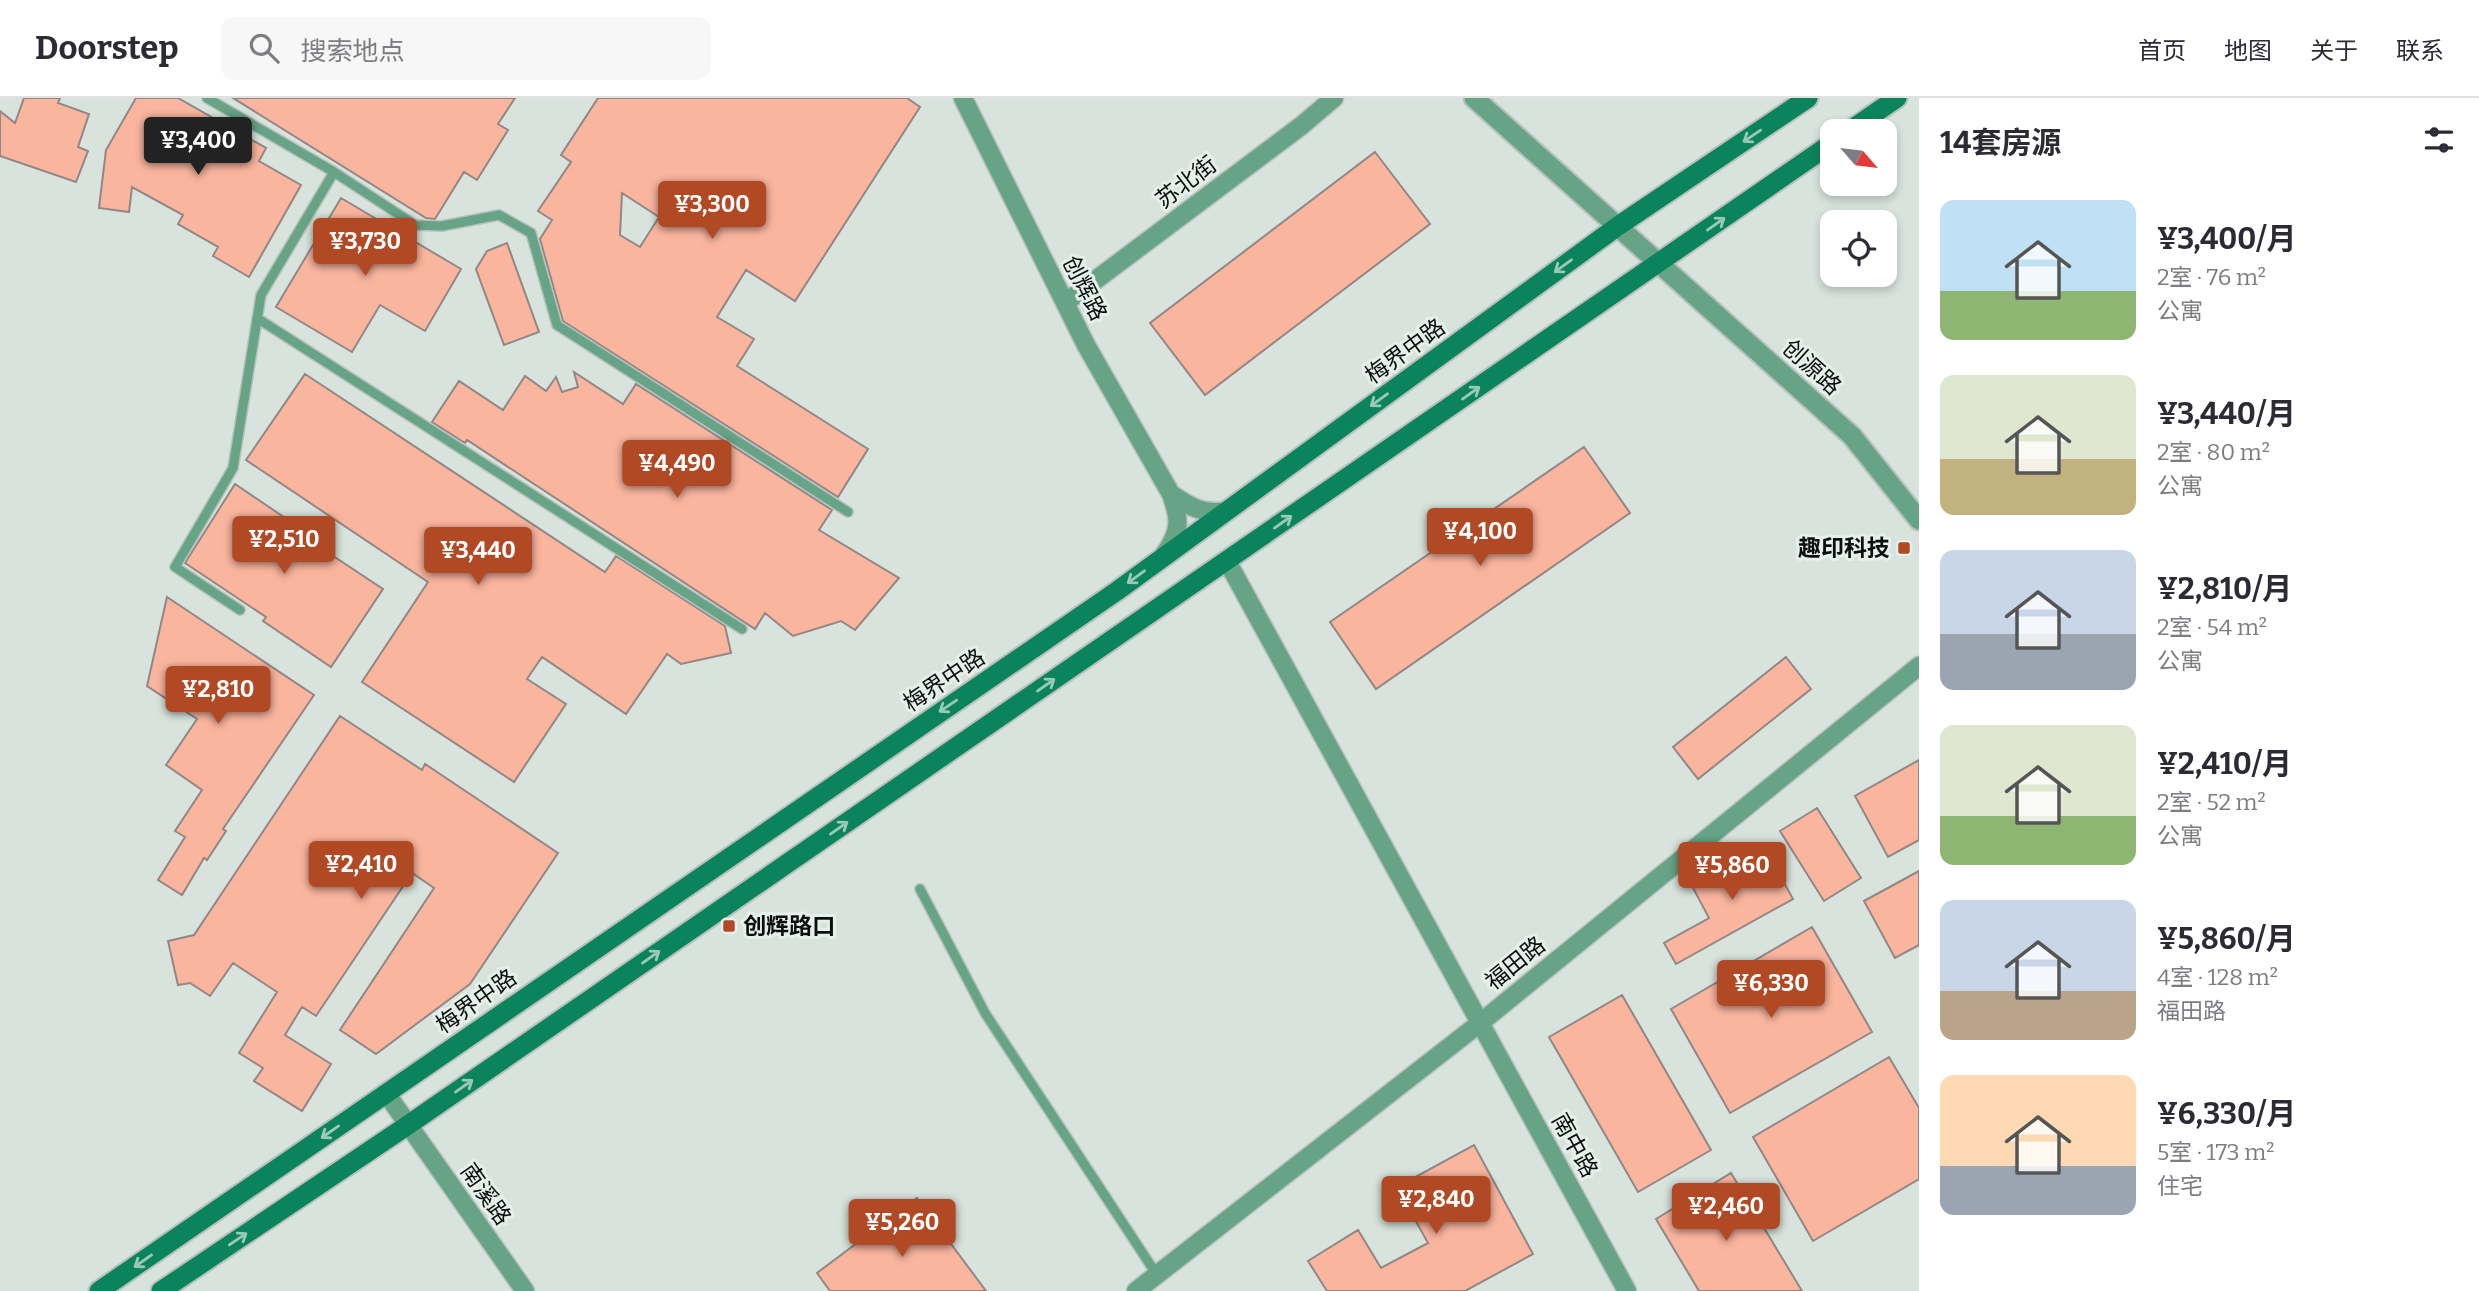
<!DOCTYPE html>
<html lang="zh">
<meta charset="utf-8">
<style>
:root{--surface:#fff;--page:#f7f7f7;--text:#2b2b33;--muted:#7c7c81;--line:#e1e1e2;--accent:#b14924}
body{margin:0;font-family:Bitter,"Noto Sans SC",serif;background:var(--page);color:var(--text);height:100vh;display:flex;flex-direction:column;font-size:26px;white-space:nowrap}
*{box-sizing:border-box;margin:0}
p{font-size:23px;color:var(--muted)}
.icon{flex:none;width:38px;height:38px;fill:none;stroke:currentColor;stroke-width:2;stroke-linecap:round;stroke-linejoin:round}
.map{position:relative;flex:1;overflow:hidden}
.details{display:flex;flex-direction:column;background:var(--surface);width:560px}
.details>*{flex:none}
.needle{width:46px;rotate:118deg}
.controls{position:absolute;left:1820px;top:21px;display:grid;gap:14px}
.controls a{display:grid;place-items:center;width:77px;height:77px;border-radius:14px;background:var(--surface);box-shadow:0 4px 10px #0003;font-size:35px}
.price{position:absolute;translate:-50% -60px;padding:0 16px;border-radius:7px;background:var(--accent);color:#fff;font-size:23px;line-height:46px;filter:drop-shadow(0 2px 4px #0008)}
.price::after{content:'';position:absolute;left:50%;top:42px;width:21px;height:16px;margin-left:-10px;background:inherit;clip-path:polygon(0 0,100% 0,50% 100%)}
.price.selected{background:#222;color:#fff}
ul{padding:0;list-style:none}
li{display:flex;align-items:center;gap:21px;height:175px;padding:0 21px}
li span{display:grid;place-items:center;flex:none;width:196px;height:140px;border-radius:14px;color:#555}
li>.icon{margin-inline-start:auto}
span .icon{width:84px;height:84px;fill:#fffc;stroke-width:1}
li b{font-size:30px}
h2{display:flex;justify-content:space-between;align-items:center;height:84px;padding:0 21px;font-size:30px}
header{display:flex;align-items:center;gap:42px;box-sizing:border-box;height:98px;padding:0 35px;background:var(--surface);border-bottom:2px solid var(--line)}
header strong{font-size:33px}
nav{display:flex;gap:38px;margin-inline-start:auto;font-size:24px}
.search{width:490px;height:63px;background:var(--page);display:flex;align-items:center;gap:18px;box-sizing:border-box;padding:0 24px;border-radius:14px;color:var(--muted);font-size:26px}
main{display:flex;flex:1;min-height:0}
.map>svg:first-child{display:block}
</style>
<header>
<strong>Doorstep</strong>
<div class="search"><svg class="icon" aria-label="search" viewBox="0 0 24 24"><circle cx="10" cy="10" r="6"/><path d="M15 15l6 6"/></svg>搜索地点</div>
<nav><a>首页</a><a>地图</a><a>关于</a><a>联系</a></nav>
</header>
<main>
<div class="map">
<svg width="1919" height="1193" viewBox="0 0 1919 1193">
<rect width="100%" height="100%" fill="#d8e3dd"/>
<path fill="#fab59f" stroke="#928784" stroke-width="2" fill-rule="evenodd" d="M 24,0 L 60,0 L 58,5 L 89,16 L 78,49 L 88,53 L 76,84 L 0,58 L 0,13 L 15,25 Z
M 136,0 L 178,0 L 266,50 L 259,63 L 301,87 L 249,179 L 213,158 L 218,149 L 178,126 L 183,117 L 132,89 L 129,114 L 99,110 L 106,52 Z
M 233,0 L 515,0 L 498,26 L 508,32 L 477,82 L 464,74 L 435,121 L 426,120 Z
M 598,0 L 907,0 L 920,9 L 795,203 L 746,172 L 717,219 L 754,241 L 737,268 L 868,351 L 838,399 L 563,223 L 540,141 L 552,122 L 538,113 L 571,64 L 561,57 ZM 622,95 L 659,119 L 640,149 L 620,137 Z
M 1375,54 L 1430,126 L 1205,297 L 1150,225 Z
M 341,100 L 461,171 L 425,233 L 380,207 L 352,254 L 276,209 Z
M 507,145 L 539,234 L 504,247 L 476,171 L 487,153 Z
M 574,274 L 623,306 L 636,286 L 832,412 L 819,432 L 899,480 L 855,532 L 841,523 L 793,538 L 765,515 L 755,531 L 467,342 L 465,345 L 432,324 L 459,283 L 503,312 L 525,278 L 546,293 L 556,279 L 562,294 L 578,289 Z
M 305,276 L 605,474 L 616,458 L 725,528 L 731,555 L 681,566 L 667,556 L 626,616 L 542,559 L 527,581 L 566,606 L 514,684 L 362,584 L 428,484 L 246,362 Z
M 1584,349 L 1630,415 L 1376,591 L 1330,524 Z
M 235,386 L 303,432 L 300,436 L 383,491 L 331,569 L 263,523 L 266,519 L 185,465 Z
M 167,499 L 314,597 L 223,731 L 226,733 L 207,762 L 204,760 L 182,797 L 158,782 L 185,739 L 175,733 L 202,692 L 166,667 L 197,621 L 147,588 Z
M 1786,559 L 1811,591 L 1698,681 L 1673,649 Z
M 340,618 L 422,672 L 425,666 L 558,755 L 470,886 L 376,956 L 340,932 L 434,790 L 412,775 L 316,918 L 302,909 L 285,937 L 331,966 L 302,1013 L 254,983 L 263,970 L 239,955 L 277,894 L 233,865 L 210,898 L 190,885 L 178,887 L 168,843 L 194,837 Z
M 1919,662 L 1919,742 L 1888,759 L 1855,698 Z
M 1817,710 L 1861,780 L 1824,803 L 1780,733 Z
M 1764,748 L 1793,801 L 1676,866 L 1664,845 L 1709,820 L 1692,788 Z
M 1919,773 L 1919,847 L 1895,860 L 1864,803 Z
M 1812,829 L 1872,934 L 1730,1015 L 1671,911 Z
M 1622,897 L 1711,1052 L 1638,1094 L 1549,939 Z
M 1889,959 L 1919,1010 L 1919,1081 L 1813,1143 L 1753,1039 Z
M 1474,1047 L 1533,1156 L 1465,1193 L 1327,1193 L 1308,1163 L 1358,1132 L 1381,1170 L 1428,1145 L 1397,1089 Z
M 1731,1075 L 1802,1193 L 1699,1193 L 1656,1121 Z
M 917,1100 L 986,1193 L 830,1193 L 817,1175 Z"/>
<g fill="none" stroke-linecap="round" stroke-linejoin="round">
<g stroke="#b7c1bc" stroke-width="12">
<path id="service" d="M 207,0 L 334,74 L 415,127 L 442,128 L 499,117 L 531,135 L 557,227 L 848,414
M 257,220 L 742,531
M 240,512 L 175,469 L 233,370 L 261,197 L 334,74
M 920,791 L 985,915 L 1157,1177"/>
</g>
<g stroke="#b7c1bc" stroke-width="21">
<path id="minor" d="M 963,0 L 1086,247 L 1171,396
M 1065,205 L 1301,28 L 1334,0
M 1164,457 C 1180,434 1181,423 1171,396 C 1190,409 1204,417 1226,413
M 1227,463 L 1627,1193
M 386,995 L 525,1193
M 1136,1193 L 1480,925 L 1919,568"/>
</g>
<g stroke="#b7c1bc" stroke-width="23">
<path id="tertiary" d="M 1474,0 L 1852,338 L 1919,422"/>
</g>
<g stroke="#b7c1bc" stroke-width="23">
<path id="secondary" d="M 1849,33 L 1897,0
M 99,1193 L 1117,493 L 1618,128 L 1808,0
M 161,1193 L 408,1027 L 1832,45"/>
</g>
<use href="#service" stroke="#67a386" stroke-width="9"/>
<use href="#minor" stroke="#67a386" stroke-width="18"/>
<use href="#tertiary" stroke="#67a386" stroke-width="19"/>
<use href="#secondary" stroke="#0b835c" stroke-width="19"/>
</g>
<defs><path id="oneway-shaft" d="M-6 0H5M1.5-3L5.5 0L1.5 3" fill="none" stroke-width="1.6" stroke-linecap="round" stroke-linejoin="round" transform="scale(1.75)"/></defs>
<g stroke="#99cab8">
<use href="#oneway-shaft" transform="translate(1752 38) rotate(146)"/>
<use href="#oneway-shaft" transform="translate(1716 126) rotate(-35)"/>
<use href="#oneway-shaft" transform="translate(1563 168) rotate(144)"/>
<use href="#oneway-shaft" transform="translate(1471 295) rotate(-35)"/>
<use href="#oneway-shaft" transform="translate(1379 302) rotate(144)"/>
<use href="#oneway-shaft" transform="translate(1283 424) rotate(-35)"/>
<use href="#oneway-shaft" transform="translate(1136 479) rotate(144)"/>
<use href="#oneway-shaft" transform="translate(1046 587) rotate(-35)"/>
<use href="#oneway-shaft" transform="translate(948 608) rotate(146)"/>
<use href="#oneway-shaft" transform="translate(839 730) rotate(-35)"/>
<use href="#oneway-shaft" transform="translate(651 859) rotate(-35)"/>
<use href="#oneway-shaft" transform="translate(464 988) rotate(-35)"/>
<use href="#oneway-shaft" transform="translate(330 1034) rotate(145)"/>
<use href="#oneway-shaft" transform="translate(238 1141) rotate(-34)"/>
<use href="#oneway-shaft" transform="translate(143 1163) rotate(145)"/>
</g>
<g fill="#b14924" stroke="#e5f0ea" stroke-width="2.5">
<rect x="1897" y="443" width="14" height="14" rx="3.5"/>
<rect x="722" y="821" width="14" height="14" rx="3.5"/>
</g>
<g text-anchor="middle" dominant-baseline="central" stroke-width="6" stroke-linejoin="round" paint-order="stroke">
<g font-size="23" fill="#0b0f0d" stroke="#e5f0ea">
<text transform="translate(1186 84) rotate(-37)">苏北街</text>
<text transform="translate(1085 190) rotate(63)">创辉路</text>
<text transform="translate(1405 253) rotate(-36)">梅界中路</text>
<text transform="translate(1812 269) rotate(42)">创源路</text>
<text transform="translate(944 582) rotate(-34)">梅界中路</text>
<text transform="translate(1515 865) rotate(-39)">福田路</text>
<text transform="translate(476 903) rotate(-35)">梅界中路</text>
<text transform="translate(1575 1047) rotate(61)">南中路</text>
<text transform="translate(486 1096) rotate(55)">南溪路</text>
</g>
<g font-size="23" font-weight="bold" fill="#0b0f0d" stroke="#e5f0ea" text-anchor="end">
<text x="1890" y="450">趣印科技</text>
<text x="743" y="828" text-anchor="start">创辉路口</text>
</g>
</g>
</svg>
<div class="controls">
<a><svg class="needle" viewBox="-14 -14 28 28"><path d="M0-13l5 13h-10z" fill="#e53935"/><path d="M0 13l5-13h-10z" fill="#7c7c81"/></svg></a>
<a><svg class="icon" aria-label="locate" viewBox="0 0 24 24"><circle cx="12" cy="12" r="6"/><path d="M12 2v4M12 18v4M2 12h4M18 12h4"/></svg></a>
</div>
<b class="price selected" style="left:198px;top:79px">¥3,400</b>
<b class="price" style="left:712px;top:143px">¥3,300</b>
<b class="price" style="left:365px;top:180px">¥3,730</b>
<b class="price" style="left:677px;top:402px">¥4,490</b>
<b class="price" style="left:1480px;top:470px">¥4,100</b>
<b class="price" style="left:284px;top:478px">¥2,510</b>
<b class="price" style="left:478px;top:489px">¥3,440</b>
<b class="price" style="left:218px;top:628px">¥2,810</b>
<b class="price" style="left:361px;top:803px">¥2,410</b>
<b class="price" style="left:1732px;top:804px">¥5,860</b>
<b class="price" style="left:1771px;top:922px">¥6,330</b>
<b class="price" style="left:1436px;top:1138px">¥2,840</b>
<b class="price" style="left:1726px;top:1145px">¥2,460</b>
<b class="price" style="left:902px;top:1161px">¥5,260</b>
</div>
<section class="details">
<h2>14套房源<svg class="icon" aria-label="filters" viewBox="0 0 24 24"><path d="M4 7h16M4 17h16"/><circle cx="9" cy="7" r="2"/><circle cx="15" cy="17" r="2"/></svg></h2>
<ul>
<li><span style="background:linear-gradient(#bfe0f5 65%,#8fb573 0)"><svg class="icon" aria-label="home" viewBox="0 0 24 24"><path d="M3 11l9-7 9 7M6 9v11h12V9"/></svg></span><div><b>¥3,400/月</b><p>2室 · 76 m²</p><p>公寓</p></div></li>
<li><span style="background:linear-gradient(#dfe7d0 60%,#c2b280 0)"><svg class="icon" aria-label="home" viewBox="0 0 24 24"><path d="M3 11l9-7 9 7M6 9v11h12V9"/></svg></span><div><b>¥3,440/月</b><p>2室 · 80 m²</p><p>公寓</p></div></li>
<li><span style="background:linear-gradient(#c9d6e8 60%,#9aa5b1 0)"><svg class="icon" aria-label="home" viewBox="0 0 24 24"><path d="M3 11l9-7 9 7M6 9v11h12V9"/></svg></span><div><b>¥2,810/月</b><p>2室 · 54 m²</p><p>公寓</p></div></li>
<li><span style="background:linear-gradient(#dfe7d0 65%,#8fb573 0)"><svg class="icon" aria-label="home" viewBox="0 0 24 24"><path d="M3 11l9-7 9 7M6 9v11h12V9"/></svg></span><div><b>¥2,410/月</b><p>2室 · 52 m²</p><p>公寓</p></div></li>
<li><span style="background:linear-gradient(#c9d6e8 65%,#b9a48a 0)"><svg class="icon" aria-label="home" viewBox="0 0 24 24"><path d="M3 11l9-7 9 7M6 9v11h12V9"/></svg></span><div><b>¥5,860/月</b><p>4室 · 128 m²</p><p>福田路</p></div></li>
<li><span style="background:linear-gradient(#ffd9b3 65%,#9aa5b1 0)"><svg class="icon" aria-label="home" viewBox="0 0 24 24"><path d="M3 11l9-7 9 7M6 9v11h12V9"/></svg></span><div><b>¥6,330/月</b><p>5室 · 173 m²</p><p>住宅</p></div></li>
</ul>
</section>
</main>
